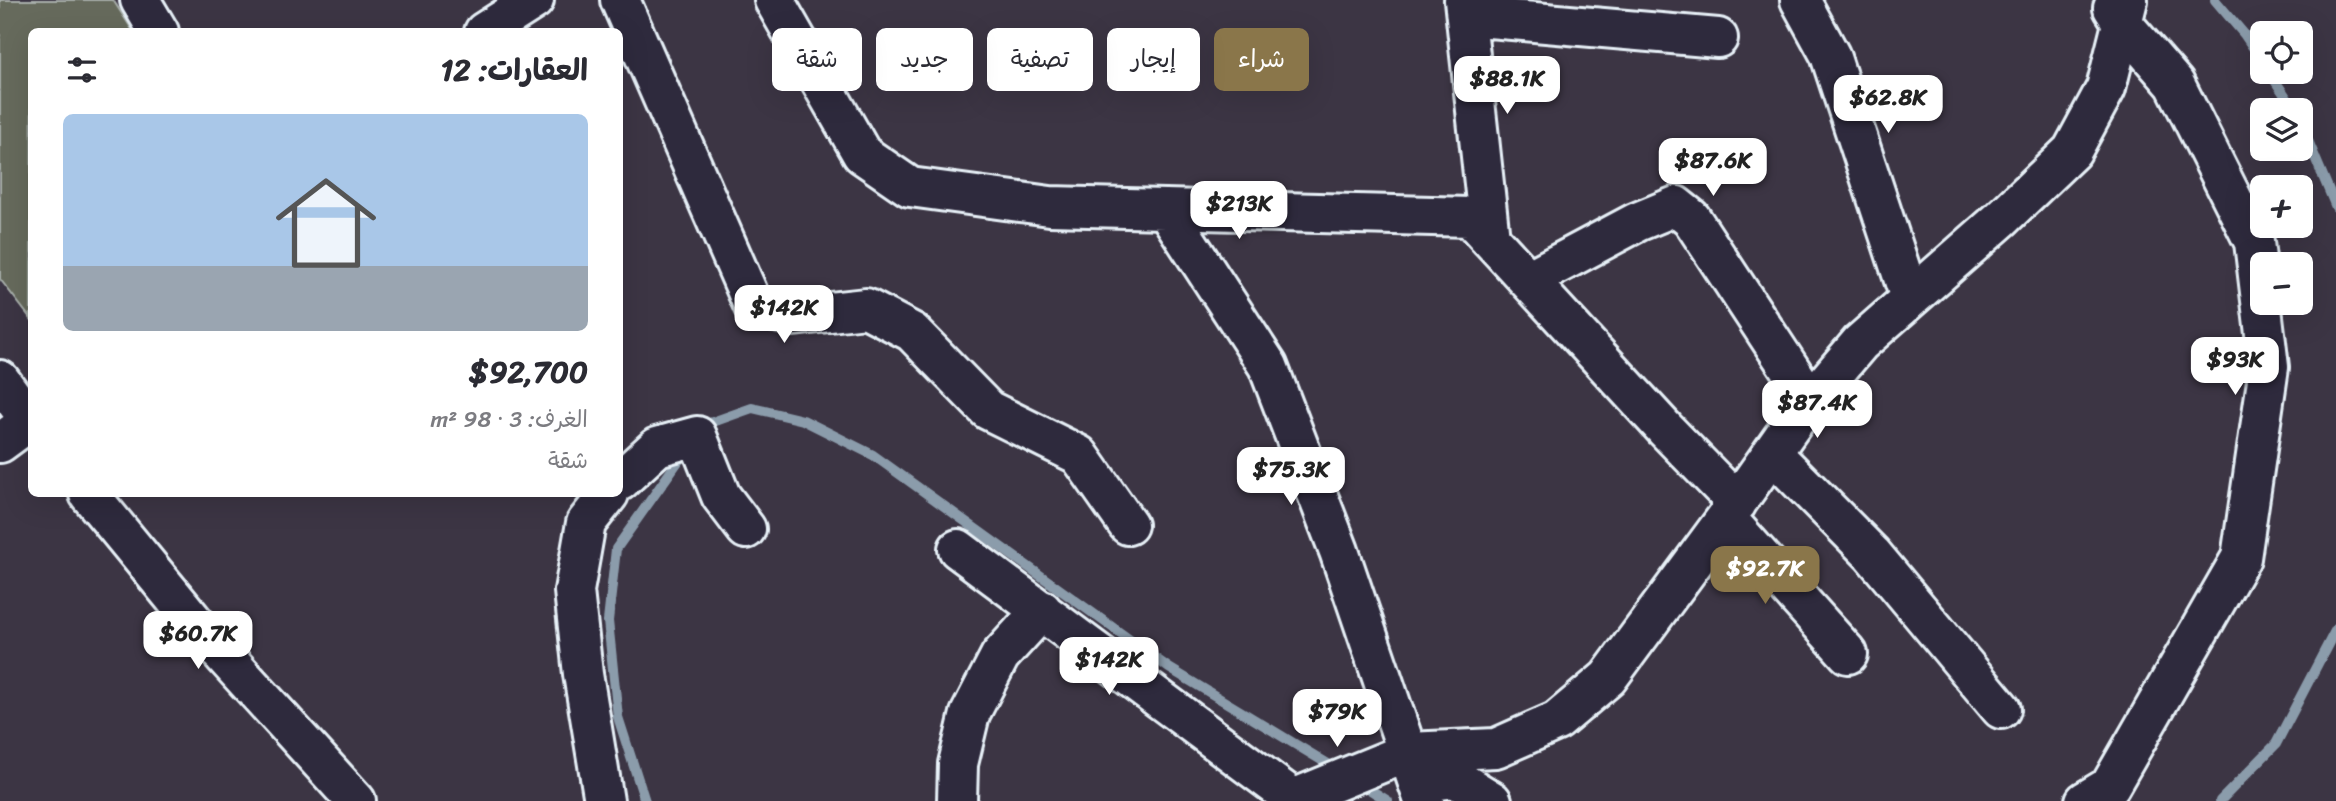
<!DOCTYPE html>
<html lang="ar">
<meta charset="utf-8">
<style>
:root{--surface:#fff;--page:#f2f2f3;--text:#2b2b33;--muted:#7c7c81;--accent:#8a764a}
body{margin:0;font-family:Sriracha,"Playpen Sans Arabic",sans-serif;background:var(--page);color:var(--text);direction:rtl;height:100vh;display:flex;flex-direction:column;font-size:26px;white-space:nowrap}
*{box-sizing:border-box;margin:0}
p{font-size:23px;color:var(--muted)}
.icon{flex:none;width:38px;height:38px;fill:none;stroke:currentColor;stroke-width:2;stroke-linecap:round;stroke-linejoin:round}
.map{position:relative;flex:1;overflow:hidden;direction:ltr}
.drawer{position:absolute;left:28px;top:28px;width:595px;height:469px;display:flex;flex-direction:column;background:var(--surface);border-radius:10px;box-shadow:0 7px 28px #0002;direction:rtl}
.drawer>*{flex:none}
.hud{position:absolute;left:644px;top:28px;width:665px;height:63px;direction:rtl;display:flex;gap:14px}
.buttons{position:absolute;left:2250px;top:21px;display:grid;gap:14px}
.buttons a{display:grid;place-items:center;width:63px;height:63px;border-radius:10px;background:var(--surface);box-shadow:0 7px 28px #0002;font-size:35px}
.price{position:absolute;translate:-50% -60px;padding:0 16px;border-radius:14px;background:#fff;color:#222;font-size:23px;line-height:46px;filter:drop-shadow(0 2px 4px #0008)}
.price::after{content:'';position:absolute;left:50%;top:42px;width:21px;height:16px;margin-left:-10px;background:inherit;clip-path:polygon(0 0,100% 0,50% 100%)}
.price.current{background:var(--accent);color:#fff}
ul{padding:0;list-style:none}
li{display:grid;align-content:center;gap:14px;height:371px;padding:0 35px}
li span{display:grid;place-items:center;height:217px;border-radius:10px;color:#555}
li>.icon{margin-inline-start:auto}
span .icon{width:126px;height:126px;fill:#fffc;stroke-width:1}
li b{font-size:30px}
h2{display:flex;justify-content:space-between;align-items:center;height:84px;padding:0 35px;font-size:30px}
.tag{padding:0 24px;border-radius:10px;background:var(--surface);box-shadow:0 7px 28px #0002;font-size:24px;line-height:63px}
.tag.current{background:var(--accent);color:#fff}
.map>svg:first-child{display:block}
</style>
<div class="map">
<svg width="2336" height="801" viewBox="0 0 2336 801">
<rect width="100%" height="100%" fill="#3c3544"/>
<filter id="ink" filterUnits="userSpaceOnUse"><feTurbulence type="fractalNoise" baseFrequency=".0143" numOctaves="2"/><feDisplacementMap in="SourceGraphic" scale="14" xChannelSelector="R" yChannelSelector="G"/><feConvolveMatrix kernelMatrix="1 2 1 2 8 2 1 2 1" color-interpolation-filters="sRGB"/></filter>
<g filter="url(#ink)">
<path fill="#666a5c" stroke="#a7aeaa" stroke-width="2" d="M 0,0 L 113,0 L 133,31 L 32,32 L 31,319 L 0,279 Z"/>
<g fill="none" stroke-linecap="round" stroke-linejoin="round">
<path stroke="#8b9cab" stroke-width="10" d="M 2215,0 L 2244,34 L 2263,62
M 2269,72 L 2295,110
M 2301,124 L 2336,207
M 701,432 L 707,424 L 752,408 L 803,420 L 873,455 L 1169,668 L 1338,770
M 1358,782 L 1388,801
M 645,801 L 618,717 L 608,621 L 616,549 L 684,453
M 2220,801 L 2276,744 L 2336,629"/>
<g stroke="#e8f1f8" stroke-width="44">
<path id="minor" d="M 140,0 L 159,32
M 620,0 L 754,307 L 793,316 L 866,308 L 912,332 L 988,410 L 1079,455 L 1128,525
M 774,0 L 862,154 L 910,187 L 1050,206 L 1470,217 L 1665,429 L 1737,503
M 1464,0 L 1490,239
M 1800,0 L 1830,55 L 1910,298
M 1466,16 L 1718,38
M 484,32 L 534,0
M 1166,209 L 1268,366 L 1339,551 L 1424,801
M 1528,280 L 1637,222 L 1676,206 L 1691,218 L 1811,401
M 0,380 L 30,421 L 0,443
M 1772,453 L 1872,554 L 2001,709
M 620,481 L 657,447 L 697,436 L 721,496 L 746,529
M 89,494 L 204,634 L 356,801
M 1726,518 L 1848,654
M 958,549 L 1294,799
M 1418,783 L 1455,778 L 1492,801
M 604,801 L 583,674 L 574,591 L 586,523 L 609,494
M 957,801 L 958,764 L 970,714 L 1000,656 L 1042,610
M 1288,801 L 1408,752 L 1496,748 L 1557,721 L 1608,678 L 1726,518 L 1798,416 L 1860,343 L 2001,219 L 2072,151 L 2106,88 L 2128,0
M 2085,801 L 2110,786 L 2241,558 L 2269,367 L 2254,242 L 2175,84 L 2123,24 L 2113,8"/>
</g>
<use href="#minor" stroke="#2f2a3d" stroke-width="38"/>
</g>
</g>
</svg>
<div class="buttons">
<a><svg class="icon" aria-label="locate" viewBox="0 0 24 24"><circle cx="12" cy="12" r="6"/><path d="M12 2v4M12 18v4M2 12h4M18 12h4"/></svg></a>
<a><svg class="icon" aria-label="layers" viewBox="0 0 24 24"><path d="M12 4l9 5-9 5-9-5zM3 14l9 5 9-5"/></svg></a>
<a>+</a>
<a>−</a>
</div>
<b class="price" style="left:1507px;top:116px">$88.1K</b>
<b class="price" style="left:1888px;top:135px">$62.8K</b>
<b class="price" style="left:1713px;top:198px">$87.6K</b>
<b class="price" style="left:1239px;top:241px">$213K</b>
<b class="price" style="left:784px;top:345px">$142K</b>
<b class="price" style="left:2235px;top:397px">$93K</b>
<b class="price" style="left:1817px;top:440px">$87.4K</b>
<b class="price" style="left:1291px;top:507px">$75.3K</b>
<b class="price current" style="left:1765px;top:606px">$92.7K</b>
<b class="price" style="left:198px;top:671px">$60.7K</b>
<b class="price" style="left:1109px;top:697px">$142K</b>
<b class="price" style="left:1337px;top:749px">$79K</b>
<div class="hud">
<a class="tag current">شراء</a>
<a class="tag">إيجار</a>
<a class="tag">تصفية</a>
<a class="tag">جديد</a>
<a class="tag">شقة</a>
</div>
<section class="drawer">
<h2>العقارات: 12<svg class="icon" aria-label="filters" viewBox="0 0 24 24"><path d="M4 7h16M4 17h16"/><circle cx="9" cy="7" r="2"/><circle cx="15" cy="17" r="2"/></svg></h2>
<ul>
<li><span style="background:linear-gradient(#a9c7e8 70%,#9aa5b1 0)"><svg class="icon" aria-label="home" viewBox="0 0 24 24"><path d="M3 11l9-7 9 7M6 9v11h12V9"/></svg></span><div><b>$92,700</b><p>الغرف: 3 · 98 m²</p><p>شقة</p></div></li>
</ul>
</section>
</div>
